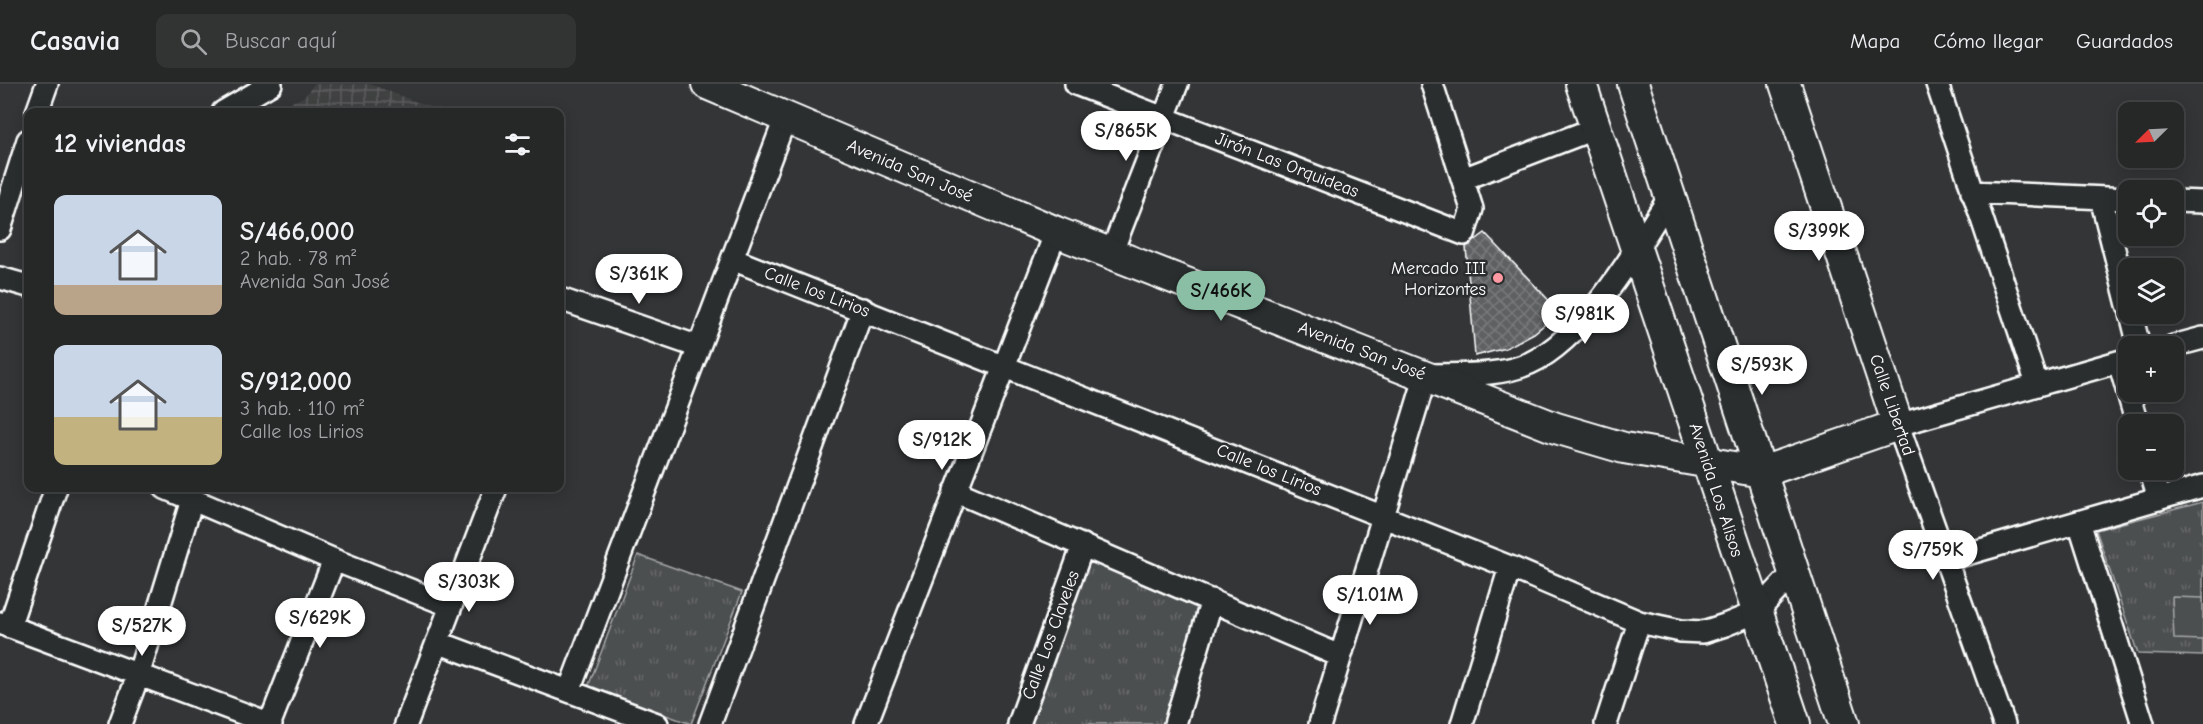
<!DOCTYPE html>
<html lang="es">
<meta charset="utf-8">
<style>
:root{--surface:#262828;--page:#323434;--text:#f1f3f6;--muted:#a4a6a8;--line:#424445;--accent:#8abfa5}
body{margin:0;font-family:"Comic Neue",sans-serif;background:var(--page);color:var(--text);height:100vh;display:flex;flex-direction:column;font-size:22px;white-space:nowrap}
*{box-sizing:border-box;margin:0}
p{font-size:20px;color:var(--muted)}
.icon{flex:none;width:33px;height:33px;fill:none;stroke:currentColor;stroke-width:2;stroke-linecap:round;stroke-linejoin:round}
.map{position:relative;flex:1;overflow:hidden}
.side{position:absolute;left:24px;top:24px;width:540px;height:384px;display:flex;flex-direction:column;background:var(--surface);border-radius:12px;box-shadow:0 3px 15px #0003,0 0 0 2px var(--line)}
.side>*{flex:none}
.needle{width:39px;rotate:246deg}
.controls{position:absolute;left:2118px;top:18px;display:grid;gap:12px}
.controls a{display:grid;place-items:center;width:66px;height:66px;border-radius:12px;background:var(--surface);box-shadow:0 3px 15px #0003,0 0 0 2px var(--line);font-size:30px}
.price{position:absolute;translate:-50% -51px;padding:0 14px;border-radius:21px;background:#fff;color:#222;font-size:20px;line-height:39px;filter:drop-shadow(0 2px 3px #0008)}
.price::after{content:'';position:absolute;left:50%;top:36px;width:18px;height:14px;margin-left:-9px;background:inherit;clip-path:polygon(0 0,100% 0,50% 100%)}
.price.active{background:var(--accent);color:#111}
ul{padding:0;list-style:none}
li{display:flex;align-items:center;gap:18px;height:150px;padding:0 30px}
li span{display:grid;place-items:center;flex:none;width:168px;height:120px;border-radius:12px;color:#555}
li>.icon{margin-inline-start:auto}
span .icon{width:72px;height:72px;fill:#fffc;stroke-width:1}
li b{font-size:26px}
h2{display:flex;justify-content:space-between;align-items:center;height:72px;padding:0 30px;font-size:26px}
header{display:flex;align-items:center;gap:36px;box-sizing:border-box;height:84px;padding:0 30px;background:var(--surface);border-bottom:2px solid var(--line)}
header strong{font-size:28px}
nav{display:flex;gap:33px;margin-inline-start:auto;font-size:21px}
.search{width:420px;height:54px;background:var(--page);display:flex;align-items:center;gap:15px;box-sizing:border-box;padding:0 21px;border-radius:12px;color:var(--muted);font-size:22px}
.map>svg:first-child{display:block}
</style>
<header>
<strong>Casavia</strong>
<div class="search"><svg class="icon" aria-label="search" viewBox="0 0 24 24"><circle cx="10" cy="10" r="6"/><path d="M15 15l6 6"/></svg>Buscar aquí</div>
<nav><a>Mapa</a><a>Cómo llegar</a><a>Guardados</a></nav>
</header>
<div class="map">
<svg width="2203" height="640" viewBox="0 0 2203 640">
<defs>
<pattern id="industrial-grid" width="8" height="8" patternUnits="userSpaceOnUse" patternTransform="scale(1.5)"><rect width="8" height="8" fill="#404243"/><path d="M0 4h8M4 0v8" fill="none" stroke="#5d5e5f"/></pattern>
<pattern id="grass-tufts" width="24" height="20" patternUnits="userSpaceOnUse" patternTransform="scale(1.5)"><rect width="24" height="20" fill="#4c4f50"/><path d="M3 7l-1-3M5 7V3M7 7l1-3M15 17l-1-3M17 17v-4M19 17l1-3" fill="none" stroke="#67696a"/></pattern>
<pattern id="building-cross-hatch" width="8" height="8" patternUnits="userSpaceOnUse" patternTransform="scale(1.5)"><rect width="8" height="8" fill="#5f6162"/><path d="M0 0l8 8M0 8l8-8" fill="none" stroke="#77797a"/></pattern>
</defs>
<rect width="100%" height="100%" fill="#333536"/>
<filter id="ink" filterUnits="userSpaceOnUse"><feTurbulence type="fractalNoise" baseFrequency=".0167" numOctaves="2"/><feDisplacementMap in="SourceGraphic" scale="12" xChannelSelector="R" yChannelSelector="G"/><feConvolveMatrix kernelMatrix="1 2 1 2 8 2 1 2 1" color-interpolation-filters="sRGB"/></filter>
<g filter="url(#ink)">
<path fill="url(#industrial-grid)" d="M 314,0 L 370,0 L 427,22 L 453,28 L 271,28 L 305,12 Z"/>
<path fill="url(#grass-tufts)" stroke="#a6a7a8" stroke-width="1.5" d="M 2203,418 L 2203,572 L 2138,570 L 2096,446 Z
M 638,471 L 742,508 L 691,640 L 588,603 Z
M 1087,472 L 1202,522 L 1164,640 L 1027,640 Z"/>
<path fill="#4c4f50" stroke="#a6a7a8" stroke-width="1.5" d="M 2172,513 L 2203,514 L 2203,556 L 2174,555 Z"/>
<path fill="url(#building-cross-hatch)" stroke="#fff" stroke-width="1.5" d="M 1485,149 L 1560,228 L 1534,249 L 1506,264 L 1475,272 L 1466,163 Z"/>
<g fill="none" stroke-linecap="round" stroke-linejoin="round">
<g stroke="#fff" stroke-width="26">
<path id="street" d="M 1076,0 L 1464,150 L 1472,125 L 1432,0
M 1937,0 L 2037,300
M 37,28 L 47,0
M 223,28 L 271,0
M 1463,95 L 1596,44
M 1972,108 L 2128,115
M 2101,114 L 2128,221
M 2174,117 L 2203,118
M 0,145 L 28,56
M 1111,170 L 1177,0
M 732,175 L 1510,483 L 1639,538 L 1681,547 L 1703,548 L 1725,541 L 1757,528 L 1794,488
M 0,194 L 28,202
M 560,215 L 699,263
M 2131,230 L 2139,262
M 2173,262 L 2203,254
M 2119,278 L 2137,340
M 2150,386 L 2159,415
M 165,404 L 334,476 L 451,522
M 955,407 L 1340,572
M 2079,438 L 2143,640
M 1946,476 L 2203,402
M 0,539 L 271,640
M 9,543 L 56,404
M 437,558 L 657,640
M 569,607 L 785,35
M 270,639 L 334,476
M 120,640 L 138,592 L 192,416
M 406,640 L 496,404
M 710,640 L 863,225
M 866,640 L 1056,148
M 1019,640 L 1083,461
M 1175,640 L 1212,516
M 1320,640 L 1426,291 C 1460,290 1499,293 1530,279 C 1586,253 1638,163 1670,112
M 1462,640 L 1510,483
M 1606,640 L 1639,538
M 2004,640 L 1898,341 L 2128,275"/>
</g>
<g stroke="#fff" stroke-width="34">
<path id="secondary" d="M 707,0 L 1056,148 L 1556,344 L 1624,364 L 1762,388 L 1898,341 L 1785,0
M 1581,0 L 1795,640
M 1633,0 L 1844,640"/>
</g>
<use href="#street" stroke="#2a2d2e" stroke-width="21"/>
<use href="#secondary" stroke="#2a2d2e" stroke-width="30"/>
</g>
</g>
<circle fill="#ff9aa2" stroke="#2a2d2e" stroke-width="2" cx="1498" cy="194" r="6"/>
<g text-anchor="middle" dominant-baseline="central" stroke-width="5" stroke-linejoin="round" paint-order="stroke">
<g font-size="18" fill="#fff" stroke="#2a2d2e">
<text transform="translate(1287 81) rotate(21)">Jirón Las Orquideas</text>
<text transform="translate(910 87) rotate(23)">Avenida San José</text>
<text transform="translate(817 208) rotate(21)">Calle los Lirios</text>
<text transform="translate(1362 267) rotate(21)">Avenida San José</text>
<text transform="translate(1892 321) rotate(71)">Calle Libertad</text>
<text transform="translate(1269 386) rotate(22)">Calle los Lirios</text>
<text transform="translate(1716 406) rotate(72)">Avenida Los Alisos</text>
<text transform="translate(1051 551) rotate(-70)">Calle Los Claveles</text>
</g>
<g font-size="18" fill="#fff" stroke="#2a2d2e" text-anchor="end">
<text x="1486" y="184">Mercado III<tspan x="1486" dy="21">Horizontes</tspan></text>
</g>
</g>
</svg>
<div class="controls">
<a><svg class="needle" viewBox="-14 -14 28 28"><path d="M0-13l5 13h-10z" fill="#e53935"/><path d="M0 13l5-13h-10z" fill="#a4a6a8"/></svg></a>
<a><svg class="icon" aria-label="locate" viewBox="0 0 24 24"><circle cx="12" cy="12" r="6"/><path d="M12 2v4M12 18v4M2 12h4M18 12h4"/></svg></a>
<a><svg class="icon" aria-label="layers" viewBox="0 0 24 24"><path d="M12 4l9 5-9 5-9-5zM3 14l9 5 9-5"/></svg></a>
<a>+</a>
<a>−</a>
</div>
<b class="price" style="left:1126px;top:78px">S/865K</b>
<b class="price" style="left:1819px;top:178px">S/399K</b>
<b class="price" style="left:639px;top:221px">S/361K</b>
<b class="price active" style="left:1221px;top:238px">S/466K</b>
<b class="price" style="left:1585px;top:261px">S/981K</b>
<b class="price" style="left:1762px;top:312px">S/593K</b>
<b class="price" style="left:942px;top:387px">S/912K</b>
<b class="price" style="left:1933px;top:497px">S/759K</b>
<b class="price" style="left:469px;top:529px">S/303K</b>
<b class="price" style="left:1370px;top:542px">S/1.01M</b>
<b class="price" style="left:320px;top:565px">S/629K</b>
<b class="price" style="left:142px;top:573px">S/527K</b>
<section class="side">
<h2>12 viviendas<svg class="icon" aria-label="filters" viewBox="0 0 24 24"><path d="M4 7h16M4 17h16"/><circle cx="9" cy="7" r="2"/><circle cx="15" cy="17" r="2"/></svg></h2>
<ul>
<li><span style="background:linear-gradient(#c9d6e8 75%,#b9a48a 0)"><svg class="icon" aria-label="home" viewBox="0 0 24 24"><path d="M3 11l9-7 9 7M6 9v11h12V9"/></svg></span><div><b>S/466,000</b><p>2 hab. · 78 m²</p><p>Avenida San José</p></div></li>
<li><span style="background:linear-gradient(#c9d6e8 60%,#c2b280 0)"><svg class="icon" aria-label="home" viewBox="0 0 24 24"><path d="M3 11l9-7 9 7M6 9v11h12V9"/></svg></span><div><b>S/912,000</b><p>3 hab. · 110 m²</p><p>Calle los Lirios</p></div></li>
</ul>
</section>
</div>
